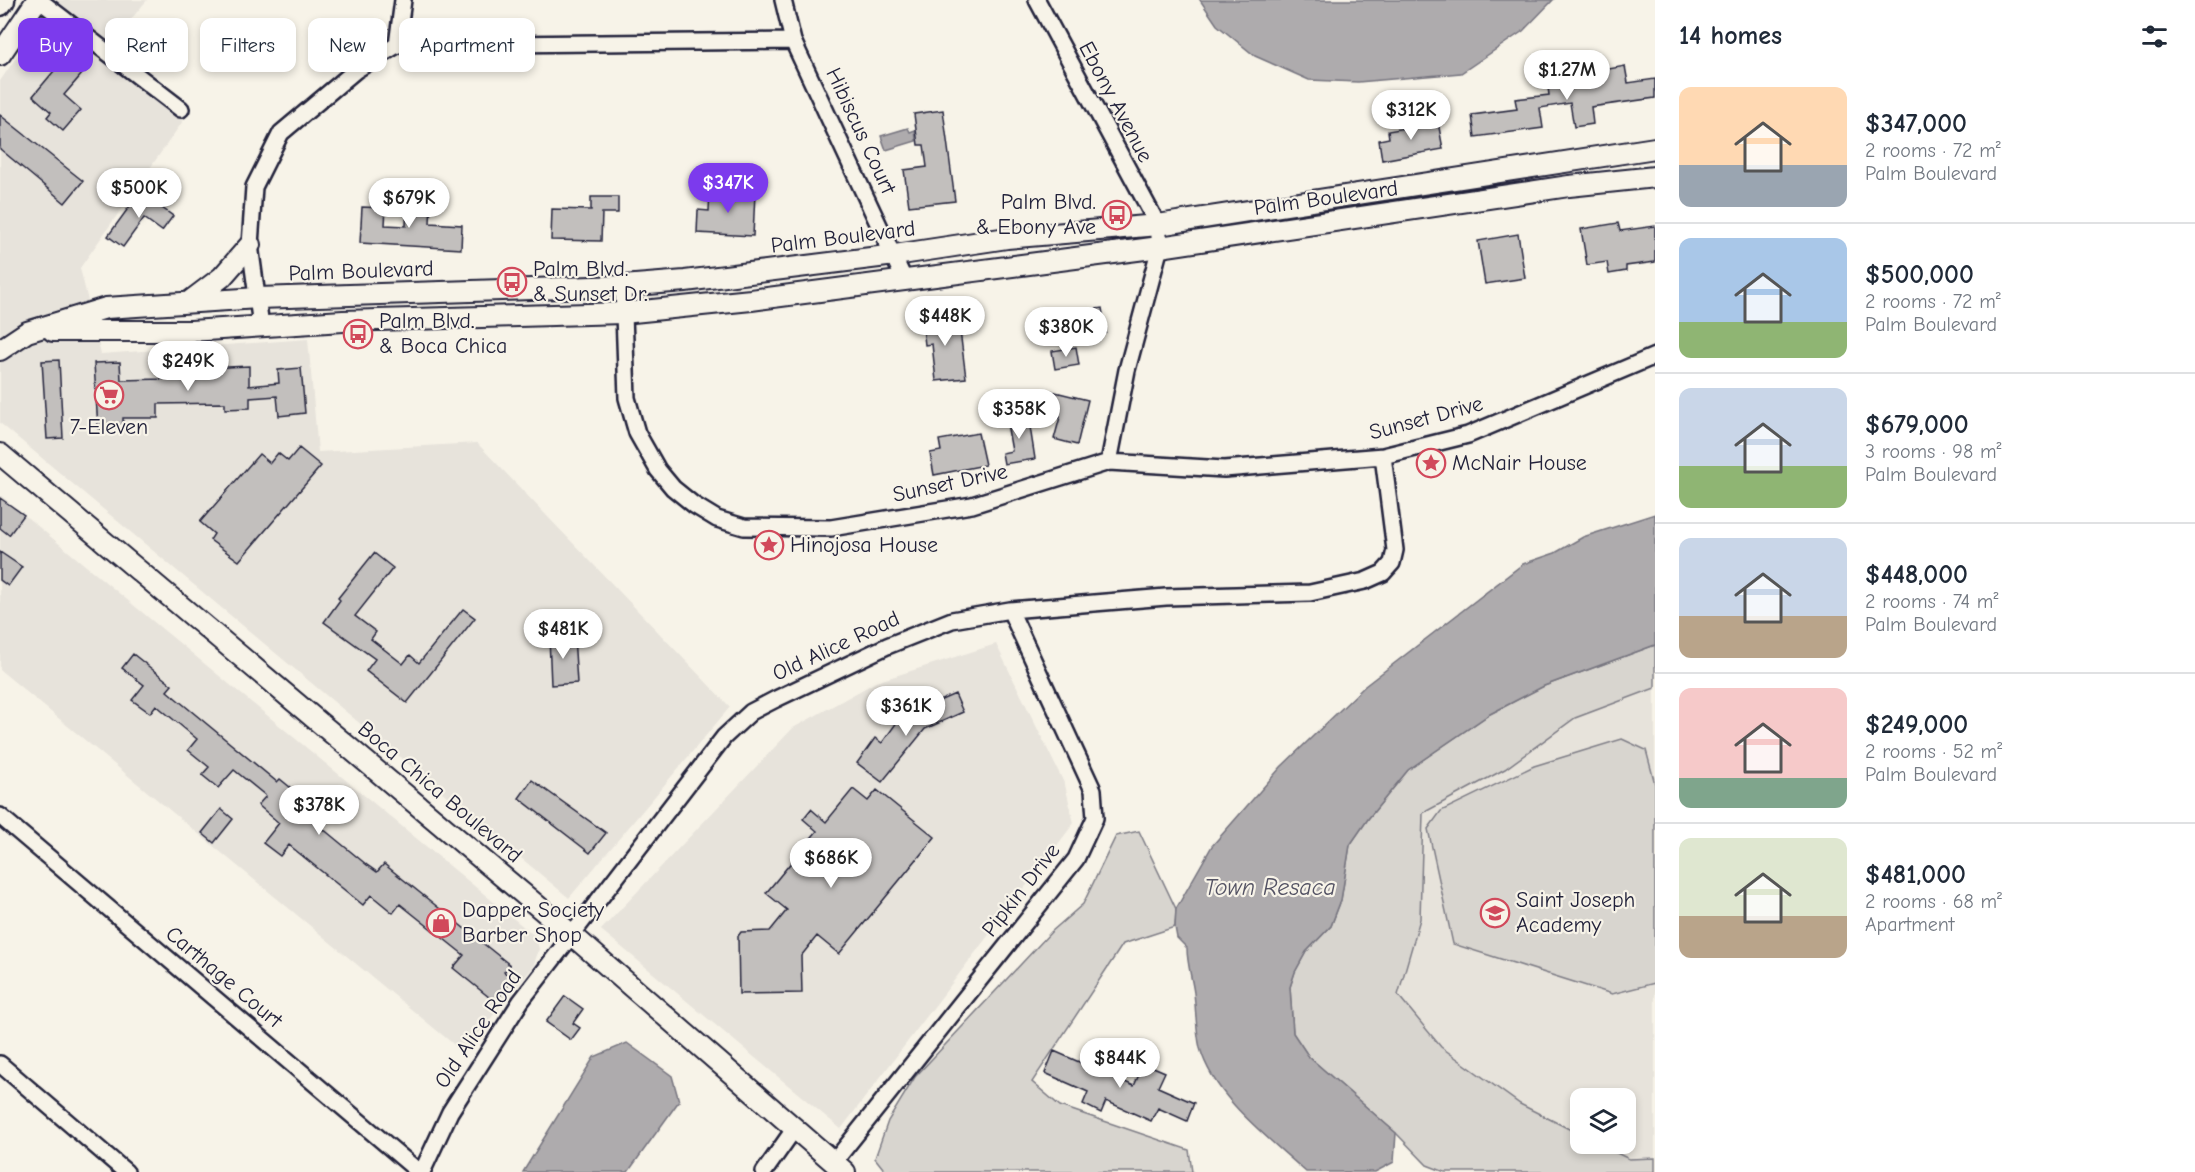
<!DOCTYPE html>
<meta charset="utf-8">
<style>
:root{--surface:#fff;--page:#f6f6f7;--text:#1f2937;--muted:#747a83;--line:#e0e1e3;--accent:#7c3aed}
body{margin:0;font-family:"Comic Neue",sans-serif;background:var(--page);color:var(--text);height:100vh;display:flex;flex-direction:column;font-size:22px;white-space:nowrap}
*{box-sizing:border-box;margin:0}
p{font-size:20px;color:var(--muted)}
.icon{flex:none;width:33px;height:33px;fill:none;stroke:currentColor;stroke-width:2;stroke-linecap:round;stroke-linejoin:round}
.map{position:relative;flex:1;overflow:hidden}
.details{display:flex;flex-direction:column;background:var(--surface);width:540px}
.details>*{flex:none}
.banner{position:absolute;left:18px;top:18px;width:570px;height:54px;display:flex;gap:12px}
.tools{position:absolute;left:1570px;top:1088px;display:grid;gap:12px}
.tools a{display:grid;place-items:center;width:66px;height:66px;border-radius:12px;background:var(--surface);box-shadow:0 3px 9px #0003;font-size:30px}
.price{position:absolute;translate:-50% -51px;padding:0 14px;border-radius:21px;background:#fff;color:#222;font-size:20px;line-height:39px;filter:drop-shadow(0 2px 3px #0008)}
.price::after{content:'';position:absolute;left:50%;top:36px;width:18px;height:14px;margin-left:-9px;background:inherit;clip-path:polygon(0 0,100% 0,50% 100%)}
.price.selected{background:var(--accent);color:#fff}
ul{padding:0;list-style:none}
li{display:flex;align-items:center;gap:18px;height:150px;padding:0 24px}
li+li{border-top:2px solid var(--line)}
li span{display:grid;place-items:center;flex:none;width:168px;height:120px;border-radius:12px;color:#555}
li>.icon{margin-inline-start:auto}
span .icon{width:72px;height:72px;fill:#fffc;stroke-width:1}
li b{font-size:26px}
h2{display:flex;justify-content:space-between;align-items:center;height:72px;padding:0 24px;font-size:26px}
.chip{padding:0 21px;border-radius:12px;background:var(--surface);box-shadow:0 3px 9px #0003;font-size:21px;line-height:54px}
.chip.selected{background:var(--accent);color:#fff}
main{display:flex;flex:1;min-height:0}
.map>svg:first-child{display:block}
</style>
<main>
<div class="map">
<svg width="1655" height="1172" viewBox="0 0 1655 1172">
<rect width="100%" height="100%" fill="#f7f3e8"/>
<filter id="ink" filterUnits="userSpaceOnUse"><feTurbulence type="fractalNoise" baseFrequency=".0167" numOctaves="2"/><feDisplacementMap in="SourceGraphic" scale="12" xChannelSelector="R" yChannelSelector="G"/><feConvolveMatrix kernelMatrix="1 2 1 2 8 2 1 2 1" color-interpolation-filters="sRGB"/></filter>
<g filter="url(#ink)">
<path fill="#e7e3db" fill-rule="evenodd" d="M 56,0 L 147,0 L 113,41 L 190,111 L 80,268 L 101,354 L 308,339 L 318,452 L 477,443 L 730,707 L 569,898 L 0,423 L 0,81 Z
M 0,495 L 536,937 L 539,949 L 533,967 L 463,1052 L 0,670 Z
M 996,644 L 1065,785 L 1074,823 L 841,1129 L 601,930 L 793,728 L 876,682 Z
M 1655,645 L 1655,1172 L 1445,1172 L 1427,1165 L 1396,1133 L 1350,845 ZM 1581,1098 L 1626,1098 L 1626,1143 L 1581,1143 Z"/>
<path fill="#d8d5cf" stroke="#7d7c85" stroke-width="1.5" d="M 1655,645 L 1655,688 L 1575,718 L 1505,769 L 1423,813 L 1420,919 L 1398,995 L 1441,1047 L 1520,1104 L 1581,1135 L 1581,1143 L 1596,1143 L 1629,1159 L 1655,1158 L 1655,1172 L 1445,1172 L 1427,1165 L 1396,1133 L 1309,1057 L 1293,1033 L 1290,987 L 1295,972 L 1306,952 L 1331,926 L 1341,900 L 1350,845 L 1368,819 L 1408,770 L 1490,714 L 1544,686 Z
M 1622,739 L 1646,750 L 1655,784 L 1655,983 L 1612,994 L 1453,944 L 1428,829 L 1441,811 L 1534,766 Z
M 1139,831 L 1176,909 L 1175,927 L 1123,944 L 1032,1082 L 1060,1106 L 1189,1150 L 1192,1172 L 886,1172 L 875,1158 L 888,1121 L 915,1077 L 1051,932 L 1083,904 L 1116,836 Z"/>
<path fill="#aeabad" stroke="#76747f" stroke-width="1.5" d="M 1200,0 L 1553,0 L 1523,31 L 1461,73 L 1358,82 L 1309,80 L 1255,56 L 1217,25 Z
M 908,128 L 910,132 L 915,130 L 916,141 L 886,150 L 881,136 Z
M 1050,314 L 1054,340 L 1040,342 L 1037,316 Z
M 1655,514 L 1655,645 L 1544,686 L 1490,714 L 1408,770 L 1368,819 L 1350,845 L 1341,900 L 1331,926 L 1306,952 L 1295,972 L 1290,987 L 1293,1033 L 1309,1057 L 1396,1133 L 1394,1162 L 1375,1172 L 1306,1172 C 1269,1138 1214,1098 1200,1048 C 1196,1031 1196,1011 1194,993 C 1192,978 1187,964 1187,948 L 1177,938 L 1175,927 L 1176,909 L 1212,846 L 1281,767 L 1365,686 L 1523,564 L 1555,553 L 1583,537 Z
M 627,1043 L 672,1076 L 679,1101 L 628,1172 L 523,1172 L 594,1057 Z"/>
<path fill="#c2bfbd" stroke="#22223b" stroke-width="1.5" d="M 64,59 L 82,74 L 64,95 L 81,110 L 63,131 L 47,117 L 51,112 L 33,96 Z
M 1625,66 L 1628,83 L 1655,79 L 1655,98 L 1591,107 L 1593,124 L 1574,127 L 1570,103 L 1540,108 L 1543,128 L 1475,137 L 1472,115 L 1517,109 L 1515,99 L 1549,95 L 1547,80 Z
M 943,110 L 955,201 L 909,206 L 904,170 L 927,167 L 924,145 L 918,145 L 914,114 Z
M 0,115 L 83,181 L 65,203 L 0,149 Z
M 1438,122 L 1443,149 L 1382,160 L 1379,140 L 1389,138 L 1388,131 Z
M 710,191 L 755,193 L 753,236 L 697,233 L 698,210 L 709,211 Z
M 140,192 L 173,216 L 162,231 L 144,218 L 123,247 L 108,236 Z
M 591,197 L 618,197 L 618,213 L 602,213 L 601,241 L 551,240 L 552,209 L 591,210 Z
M 407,201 L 431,202 L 430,223 L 462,225 L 461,249 L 360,243 L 362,207 L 386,208 L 385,225 L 406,226 Z
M 1618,223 L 1620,231 L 1655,226 L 1655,262 L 1626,266 L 1626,271 L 1609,274 L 1607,262 L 1587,265 L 1581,229 Z
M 1518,234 L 1525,278 L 1485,284 L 1478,241 Z
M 1102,308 L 1106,333 L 1068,339 L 1063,314 Z
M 958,315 L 966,378 L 936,381 L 932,344 L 925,345 L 922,319 Z
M 1076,347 L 1079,365 L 1055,369 L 1052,351 Z
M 59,360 L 63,438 L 47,439 L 42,361 Z
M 120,362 L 121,380 L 163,379 L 163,370 L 249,366 L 249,386 L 279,383 L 278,370 L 301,368 L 305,413 L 279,416 L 277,396 L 250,398 L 250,408 L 225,409 L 225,403 L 158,404 L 158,418 L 123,418 L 123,428 L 98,429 L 94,363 Z
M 1047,390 L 1088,400 L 1077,445 L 1054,439 L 1060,417 L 1041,412 Z
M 1028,414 L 1035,459 L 1004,464 L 1002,453 L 1012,451 L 1006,418 Z
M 978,433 L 985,465 L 934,475 L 930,453 L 941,451 L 939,440 Z
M 299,448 L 321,466 L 239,561 L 210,540 L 214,534 L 200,522 L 259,454 L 270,463 L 278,453 L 288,461 Z
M 0,498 L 24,515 L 9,535 L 0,528 Z
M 0,552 L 22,567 L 8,586 L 0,580 Z
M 374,553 L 393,568 L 355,616 L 376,632 L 371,639 L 403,664 L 410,655 L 419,663 L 463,609 L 475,618 L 407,703 L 366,671 L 375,659 L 324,622 L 340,600 L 338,598 Z
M 574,636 L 577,683 L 551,685 L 549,637 Z
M 133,654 L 172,685 L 167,691 L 277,782 L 280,779 L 318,810 L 311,819 L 367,865 L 377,872 L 384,864 L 510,965 L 504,972 L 513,979 L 495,1002 L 453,968 L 464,955 L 400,904 L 393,913 L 371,895 L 363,905 L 289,845 L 280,856 L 263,843 L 279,823 L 258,805 L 266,796 L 234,770 L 218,788 L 202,775 L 209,767 L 188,750 L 197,739 L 156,705 L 150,713 L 132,700 L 144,685 L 122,668 Z
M 955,694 L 963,712 L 925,729 L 882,782 L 857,763 L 875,738 L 882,743 L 900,718 Z
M 532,780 L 606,833 L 590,853 L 519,798 Z
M 853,789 L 868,801 L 877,790 L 935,837 L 839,954 L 817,936 L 801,956 L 802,993 L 739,994 L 738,936 L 741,932 L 770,931 L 787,910 L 766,893 L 817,831 L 803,819 L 811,809 L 826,822 Z
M 221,809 L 233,819 L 214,843 L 202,833 Z
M 565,996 L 583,1009 L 573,1023 L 580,1028 L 571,1040 L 546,1022 Z
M 1054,1051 L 1134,1086 L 1144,1063 L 1165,1072 L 1158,1087 L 1194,1103 L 1187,1121 L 1158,1108 L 1151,1121 L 1106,1101 L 1101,1113 L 1083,1104 L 1088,1092 L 1045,1073 Z"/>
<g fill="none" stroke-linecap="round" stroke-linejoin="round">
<g stroke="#22223b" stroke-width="20">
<path id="minor" d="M 39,0 L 181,109
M 783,0 L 793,41 L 904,279
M 1037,0 L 1158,225 L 1160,247 L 1127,370 L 1109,462
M 397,45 L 793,41
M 623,286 L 627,398 L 637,433 L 658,470 L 673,488 L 694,505 L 717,519 L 744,527 L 831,528 L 972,505 L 1109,462 L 1224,469 L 1383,456 L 1468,435 L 1655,356
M 261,326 L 250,245 L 254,187 L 281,133 L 356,70 L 397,45 L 403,0
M 0,816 L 419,1172
M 0,1064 L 126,1172
M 834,1162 L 1076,859 L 1095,818 L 1093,790 L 1010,610
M 422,1172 L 450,1112 L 521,1001 L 724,737 L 751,712 L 776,699 L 887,646 L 952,620 L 1010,610 L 1166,597 L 1310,593 L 1365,581 L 1383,573 L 1392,563 L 1395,550 L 1383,456
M 764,1172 L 795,1128"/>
</g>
<g stroke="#22223b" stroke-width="24">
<path id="major" d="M 0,55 L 37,0
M 189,302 L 222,277 L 250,245
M 53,331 L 191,331 L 343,321 L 623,313 L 751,300 L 1160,247 L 1569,186 L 1655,177
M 0,350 L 27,332 L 106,308 L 258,298 L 623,286 L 685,281 L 895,255 L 1007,238 L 1158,225 L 1655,148
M 0,454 L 572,935 L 845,1172"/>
</g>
<g stroke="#22223b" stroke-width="27">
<path id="highway" d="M 0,4 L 3,0"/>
</g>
<use href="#minor" stroke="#f7f3e8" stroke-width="15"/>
<use href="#major" stroke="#f7f3e8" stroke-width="20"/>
<use href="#highway" stroke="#f7f3e8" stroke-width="22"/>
</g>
</g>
<defs>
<g id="bus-ring" transform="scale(1.5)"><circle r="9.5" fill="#f7f3e8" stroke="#d1495b" stroke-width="1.5"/><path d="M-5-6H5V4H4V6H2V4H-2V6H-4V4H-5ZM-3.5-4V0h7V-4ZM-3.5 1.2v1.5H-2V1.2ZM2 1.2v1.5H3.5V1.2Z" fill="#d1495b"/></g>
<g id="supermarket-ring" transform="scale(1.5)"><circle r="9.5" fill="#f7f3e8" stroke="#d1495b" stroke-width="1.5"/><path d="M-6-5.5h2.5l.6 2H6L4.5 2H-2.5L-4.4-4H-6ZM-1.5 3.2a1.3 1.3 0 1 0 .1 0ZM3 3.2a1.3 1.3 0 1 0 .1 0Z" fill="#d1495b"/></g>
<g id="sight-ring" transform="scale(1.5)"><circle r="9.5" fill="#f7f3e8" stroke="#d1495b" stroke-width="1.5"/><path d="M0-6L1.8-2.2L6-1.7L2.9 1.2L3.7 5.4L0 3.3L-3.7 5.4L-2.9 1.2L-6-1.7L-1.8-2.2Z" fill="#d1495b"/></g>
<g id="school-ring" transform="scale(1.5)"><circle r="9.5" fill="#f7f3e8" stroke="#d1495b" stroke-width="1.5"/><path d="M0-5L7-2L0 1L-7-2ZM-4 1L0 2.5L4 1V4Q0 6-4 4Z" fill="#d1495b"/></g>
<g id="shop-ring" transform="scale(1.5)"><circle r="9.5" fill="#f7f3e8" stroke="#d1495b" stroke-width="1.5"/><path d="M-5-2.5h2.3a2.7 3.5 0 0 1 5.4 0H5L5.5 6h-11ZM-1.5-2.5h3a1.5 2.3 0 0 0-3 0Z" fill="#d1495b"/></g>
</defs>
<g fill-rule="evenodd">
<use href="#bus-ring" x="1117" y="215"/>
<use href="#bus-ring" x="512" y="282"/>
<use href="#bus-ring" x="358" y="334"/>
<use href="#supermarket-ring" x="109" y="395"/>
<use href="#sight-ring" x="1431" y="463"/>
<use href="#sight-ring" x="769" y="545"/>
<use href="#school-ring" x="1495" y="913"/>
<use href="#shop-ring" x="441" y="923"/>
</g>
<g text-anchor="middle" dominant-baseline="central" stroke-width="4.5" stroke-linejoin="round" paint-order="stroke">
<g font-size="22" fill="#22223b" stroke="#f7f3e8">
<text transform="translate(1116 102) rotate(62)">Ebony Avenue</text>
<text transform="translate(861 131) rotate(65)">Hibiscus Court</text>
<text transform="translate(1326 198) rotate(-8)">Palm Boulevard</text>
<text transform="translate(843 237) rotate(-7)">Palm Boulevard</text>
<text transform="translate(361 271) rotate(-2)">Palm Boulevard</text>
<text transform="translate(1426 418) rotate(-15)">Sunset Drive</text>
<text transform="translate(950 483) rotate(-12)">Sunset Drive</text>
<text transform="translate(836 646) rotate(-25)">Old Alice Road</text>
<text transform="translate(440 792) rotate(40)">Boca Chica Boulevard</text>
<text transform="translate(1021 890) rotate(-52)">Pipkin Drive</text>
<text transform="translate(224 977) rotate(40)">Carthage Court</text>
<text transform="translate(478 1029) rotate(-56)">Old Alice Road</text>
</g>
<g font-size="22" fill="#22223b" stroke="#f7f3e8" text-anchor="start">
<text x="1096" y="202" text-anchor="end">Palm Blvd.<tspan x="1096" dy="25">&amp; Ebony Ave</tspan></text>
<text x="533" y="269">Palm Blvd.<tspan x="533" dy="25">&amp; Sunset Dr.</tspan></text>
<text x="379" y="321">Palm Blvd.<tspan x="379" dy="25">&amp; Boca Chica</tspan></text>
<text x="109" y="427" text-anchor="middle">7-Eleven</text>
<text x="1452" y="463">McNair House</text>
<text x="790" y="545">Hinojosa House</text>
<text x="1516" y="900">Saint Joseph<tspan x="1516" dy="25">Academy</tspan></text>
<text x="462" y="910">Dapper Society<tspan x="462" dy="25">Barber Shop</tspan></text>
</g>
<g font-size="24" font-style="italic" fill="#535263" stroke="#f7f3e8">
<text x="1270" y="887">Town Resaca</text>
</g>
</g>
</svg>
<div class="tools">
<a><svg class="icon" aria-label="layers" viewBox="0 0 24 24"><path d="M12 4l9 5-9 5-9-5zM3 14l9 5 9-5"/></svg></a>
</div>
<b class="price" style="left:1567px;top:101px">$1.27M</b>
<b class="price" style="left:1411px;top:141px">$312K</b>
<b class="price selected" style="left:728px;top:214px">$347K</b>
<b class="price" style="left:139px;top:219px">$500K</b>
<b class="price" style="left:409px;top:229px">$679K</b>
<b class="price" style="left:945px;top:347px">$448K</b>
<b class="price" style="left:1066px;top:358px">$380K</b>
<b class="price" style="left:188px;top:392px">$249K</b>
<b class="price" style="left:1019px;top:440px">$358K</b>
<b class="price" style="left:563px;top:660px">$481K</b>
<b class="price" style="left:906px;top:737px">$361K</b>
<b class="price" style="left:319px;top:836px">$378K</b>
<b class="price" style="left:831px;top:889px">$686K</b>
<b class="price" style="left:1120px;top:1089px">$844K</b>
<div class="banner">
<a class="chip selected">Buy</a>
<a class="chip">Rent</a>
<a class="chip">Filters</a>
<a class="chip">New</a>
<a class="chip">Apartment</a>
</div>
</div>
<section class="details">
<h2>14 homes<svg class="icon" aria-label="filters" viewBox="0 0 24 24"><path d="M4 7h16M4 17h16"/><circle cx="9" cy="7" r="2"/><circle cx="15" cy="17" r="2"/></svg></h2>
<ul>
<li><span style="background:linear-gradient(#ffd9b3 65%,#9aa5b1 0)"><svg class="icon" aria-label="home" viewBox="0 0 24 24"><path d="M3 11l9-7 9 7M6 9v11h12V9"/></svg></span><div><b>$347,000</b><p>2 rooms · 72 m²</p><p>Palm Boulevard</p></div></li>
<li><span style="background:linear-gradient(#a9c7e8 70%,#8fb573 0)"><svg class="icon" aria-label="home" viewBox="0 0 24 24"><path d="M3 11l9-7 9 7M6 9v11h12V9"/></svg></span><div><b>$500,000</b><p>2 rooms · 72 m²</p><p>Palm Boulevard</p></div></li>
<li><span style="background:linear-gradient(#c9d6e8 65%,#8fb573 0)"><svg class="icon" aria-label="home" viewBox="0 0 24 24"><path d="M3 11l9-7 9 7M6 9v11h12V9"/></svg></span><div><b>$679,000</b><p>3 rooms · 98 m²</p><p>Palm Boulevard</p></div></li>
<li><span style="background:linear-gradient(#c9d6e8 65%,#b9a48a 0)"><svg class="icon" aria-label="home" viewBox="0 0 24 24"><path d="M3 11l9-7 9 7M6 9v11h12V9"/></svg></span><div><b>$448,000</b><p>2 rooms · 74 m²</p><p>Palm Boulevard</p></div></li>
<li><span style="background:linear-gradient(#f6c9c9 75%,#7fa58c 0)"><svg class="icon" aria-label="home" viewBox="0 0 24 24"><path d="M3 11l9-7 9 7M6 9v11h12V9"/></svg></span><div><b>$249,000</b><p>2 rooms · 52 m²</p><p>Palm Boulevard</p></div></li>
<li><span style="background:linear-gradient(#dfe7d0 65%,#b9a48a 0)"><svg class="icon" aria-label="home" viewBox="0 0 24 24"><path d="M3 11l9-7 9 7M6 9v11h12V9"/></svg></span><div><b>$481,000</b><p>2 rooms · 68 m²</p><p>Apartment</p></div></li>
</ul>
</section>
</main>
